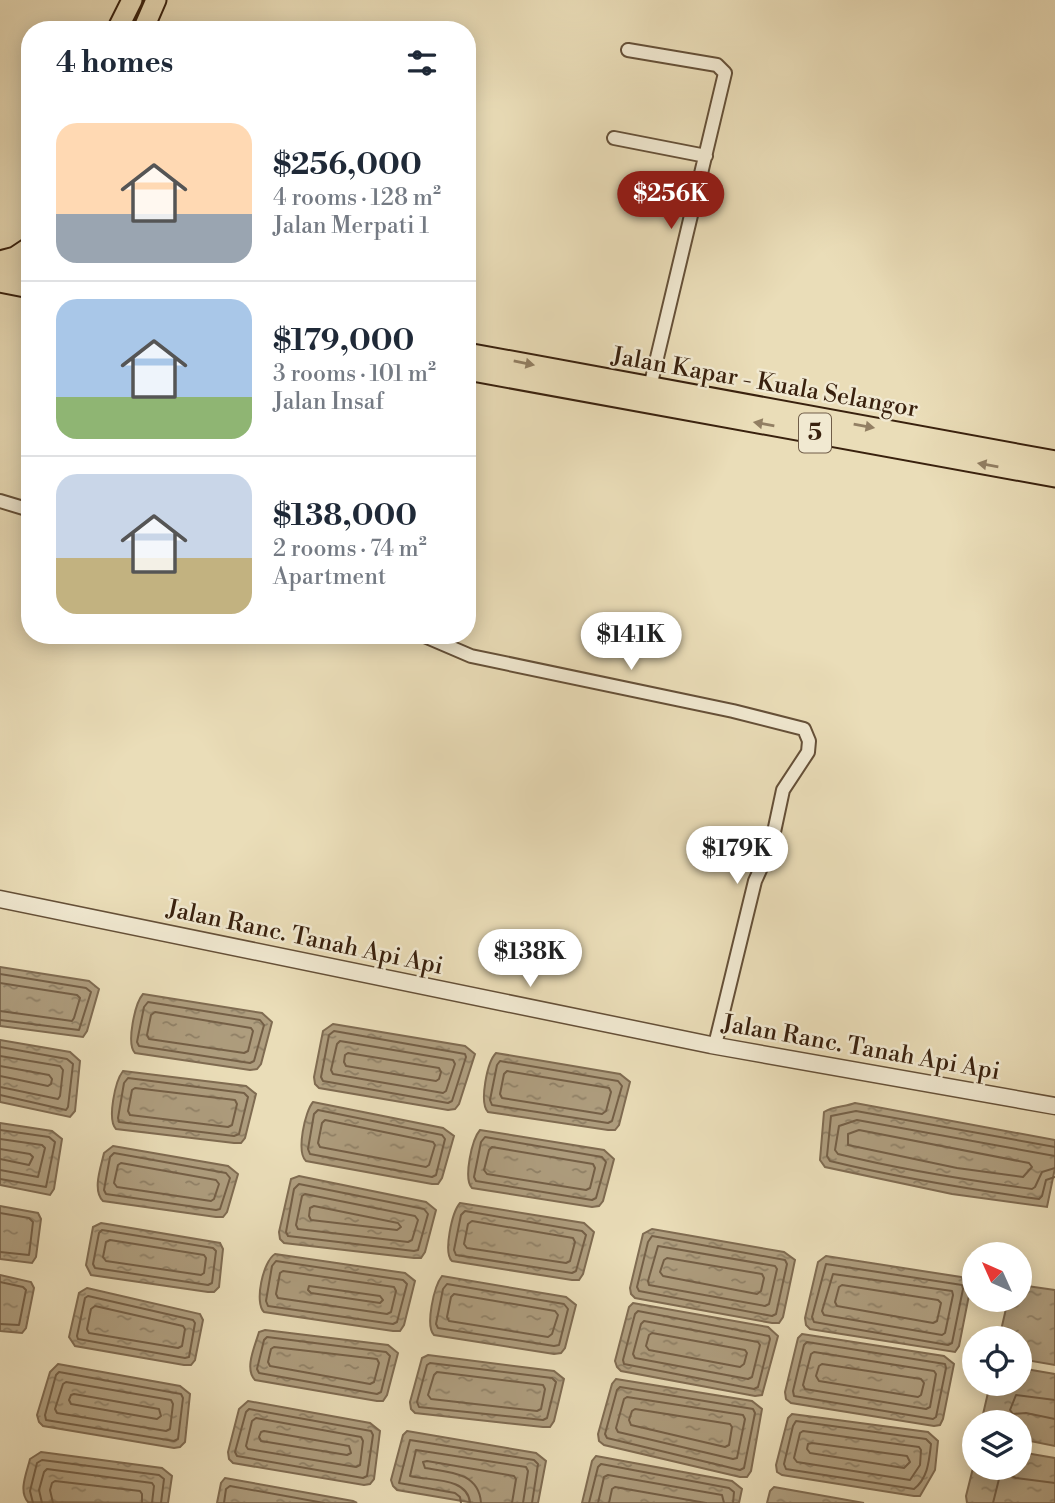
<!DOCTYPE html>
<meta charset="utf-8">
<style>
:root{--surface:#fff;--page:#f6f6f7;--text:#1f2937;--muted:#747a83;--line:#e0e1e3;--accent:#8f2418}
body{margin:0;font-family:"Libre Bodoni",serif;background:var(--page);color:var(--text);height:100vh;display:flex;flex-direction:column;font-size:26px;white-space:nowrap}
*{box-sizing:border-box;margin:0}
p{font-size:23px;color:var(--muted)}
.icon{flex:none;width:38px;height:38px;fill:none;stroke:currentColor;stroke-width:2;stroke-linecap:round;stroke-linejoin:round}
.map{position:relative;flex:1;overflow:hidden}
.side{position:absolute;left:21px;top:21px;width:455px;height:623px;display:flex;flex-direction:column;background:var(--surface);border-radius:28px;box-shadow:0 4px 18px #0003}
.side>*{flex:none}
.needle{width:46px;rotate:315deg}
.controls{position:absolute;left:962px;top:1242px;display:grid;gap:14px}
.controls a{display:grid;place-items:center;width:70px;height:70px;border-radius:50%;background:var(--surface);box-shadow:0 4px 18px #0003;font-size:35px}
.price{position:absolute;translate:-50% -60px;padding:0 16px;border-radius:24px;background:#fff;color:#222;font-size:23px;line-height:46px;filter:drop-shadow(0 2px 4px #0008)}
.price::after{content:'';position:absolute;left:50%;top:42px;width:21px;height:16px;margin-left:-10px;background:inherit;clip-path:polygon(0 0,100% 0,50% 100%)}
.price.on{background:var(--accent);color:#fff}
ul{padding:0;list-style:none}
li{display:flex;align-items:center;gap:21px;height:175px;padding:0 35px}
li+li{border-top:2px solid var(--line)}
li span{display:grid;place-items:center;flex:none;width:196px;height:140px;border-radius:21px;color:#555}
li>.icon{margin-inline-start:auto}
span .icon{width:84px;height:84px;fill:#fffc;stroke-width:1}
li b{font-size:30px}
h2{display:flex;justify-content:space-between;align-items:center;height:84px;padding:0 35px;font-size:30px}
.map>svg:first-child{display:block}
</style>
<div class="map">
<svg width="1055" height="1503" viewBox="0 0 1055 1503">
<defs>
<pattern id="water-ripples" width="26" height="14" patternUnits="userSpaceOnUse" patternTransform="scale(1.75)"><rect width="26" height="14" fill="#ae9d7e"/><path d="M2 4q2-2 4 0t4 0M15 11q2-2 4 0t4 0" fill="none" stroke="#8f8066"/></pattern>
</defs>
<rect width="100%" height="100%" fill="#eaddb8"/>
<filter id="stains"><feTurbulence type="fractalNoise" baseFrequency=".00286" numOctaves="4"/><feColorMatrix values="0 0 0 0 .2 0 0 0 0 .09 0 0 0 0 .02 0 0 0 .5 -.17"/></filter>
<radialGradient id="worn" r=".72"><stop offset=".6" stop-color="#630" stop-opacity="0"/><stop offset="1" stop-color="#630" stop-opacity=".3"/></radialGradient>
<path fill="url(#water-ripples)" stroke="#7f6b51" stroke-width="2" d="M 0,967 L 89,981 L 99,989 L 87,1031 L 83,1037 L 0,1026 Z
M 143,994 L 262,1013 L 272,1022 L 261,1064 L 257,1069 L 250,1070 L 135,1053 C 126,1044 135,1003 143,994 Z
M 333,1024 L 465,1046 L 475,1054 L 459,1104 L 455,1109 L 448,1110 L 319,1088 L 315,1084 L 314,1077 L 323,1031 Z
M 0,1040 L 70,1052 L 80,1061 L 75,1111 L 70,1117 L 0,1102 Z
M 496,1053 L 620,1074 L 630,1082 L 619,1125 L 615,1130 L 608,1130 L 488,1112 C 479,1103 487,1062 496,1053 Z
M 123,1071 L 246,1086 L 256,1094 L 245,1138 L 241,1143 L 234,1143 L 116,1129 C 107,1120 115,1081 123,1071 Z
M 313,1102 L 443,1128 L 454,1136 L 442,1178 L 438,1184 L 432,1184 L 306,1161 C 296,1152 305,1111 313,1102 Z
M 855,1103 L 1055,1140 L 1055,1168 L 1047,1207 L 952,1194 L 825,1167 L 820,1160 L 824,1112 C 833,1106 845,1107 855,1103 Z
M 0,1123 L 52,1131 L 62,1139 L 54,1189 L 50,1195 L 0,1185 Z
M 480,1130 L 604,1150 L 614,1159 L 603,1201 L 599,1206 L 592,1207 L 472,1188 C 463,1179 472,1139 480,1130 Z
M 113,1146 L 228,1166 L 238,1174 L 227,1212 L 223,1217 L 216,1217 L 103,1201 C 92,1190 101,1167 104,1153 Z
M 299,1176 L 426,1202 L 436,1210 L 425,1252 L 421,1258 L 414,1258 L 284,1243 L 280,1239 L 279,1232 L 291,1179 Z
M 460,1203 L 584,1223 L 594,1232 L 583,1274 L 579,1280 L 572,1280 L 452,1261 C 443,1253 452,1212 460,1203 Z
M 0,1206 L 38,1213 L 41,1219 L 36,1257 L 32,1263 L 0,1259 Z
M 101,1223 L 220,1243 L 223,1249 L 219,1287 L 214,1292 L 208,1292 L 91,1275 L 86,1265 L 93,1227 Z
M 652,1229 L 784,1252 L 795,1260 L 783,1317 L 779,1323 L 772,1323 L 635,1298 L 631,1294 L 630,1288 L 643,1234 Z
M 275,1254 L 405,1273 L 415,1281 L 404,1325 L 400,1331 L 393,1331 L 264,1312 C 254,1303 263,1261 275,1254 Z
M 826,1256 L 961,1277 L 971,1285 L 959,1346 L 955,1352 L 810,1329 L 806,1325 L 805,1318 L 818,1262 Z
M 0,1275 L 31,1282 L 34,1288 L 26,1328 L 22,1333 L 0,1331 Z
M 442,1276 L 566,1297 L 576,1305 L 565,1348 L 561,1353 L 554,1354 L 434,1335 C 425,1326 434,1286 442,1276 Z
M 1020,1285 L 1055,1290 L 1055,1365 L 1020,1359 L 1020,1339 L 999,1339 L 1008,1300 L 1020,1300 Z
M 87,1288 L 200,1314 L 203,1320 L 195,1360 L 191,1365 L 184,1365 L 75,1346 L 69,1337 L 79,1293 Z
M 633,1303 L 768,1327 L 778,1336 L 762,1395 L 755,1396 L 621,1371 L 617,1367 L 615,1361 L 629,1307 Z
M 265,1330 L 388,1345 L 398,1353 L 387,1395 L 383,1401 L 377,1401 L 255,1380 C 244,1369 255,1346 259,1332 Z
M 802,1334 L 944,1356 L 954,1364 L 943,1419 L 940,1425 L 934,1426 L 791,1403 L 786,1399 L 785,1392 L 798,1338 Z
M 428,1355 L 554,1371 L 564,1379 L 554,1421 L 550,1427 L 543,1427 L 415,1413 L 411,1409 L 410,1402 L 422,1358 Z
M 58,1364 L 180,1386 L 190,1394 L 185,1442 L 180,1447 L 174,1448 L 43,1426 L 39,1422 L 37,1415 L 50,1372 Z
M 1020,1368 L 1055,1374 L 1055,1446 L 1020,1439 L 1020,1423 L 981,1423 L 990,1384 L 1020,1384 Z
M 616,1379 L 752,1401 L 762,1409 L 751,1471 L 747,1477 L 740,1477 L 604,1445 L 599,1441 L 598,1434 L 612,1384 Z
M 248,1401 L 370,1423 L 380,1431 L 374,1479 L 370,1484 L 364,1485 L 233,1463 L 229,1459 L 228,1452 L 239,1409 Z
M 792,1414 L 928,1432 L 938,1441 L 935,1470 L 920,1496 L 914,1496 L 782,1475 L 777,1472 L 776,1465 L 788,1418 Z
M 407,1431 L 536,1453 L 546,1461 L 538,1503 L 474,1503 L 397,1490 L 393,1486 L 391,1480 L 403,1435 Z
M 41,1452 L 162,1468 L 172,1476 L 168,1503 L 28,1502 C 18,1491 27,1472 30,1459 Z
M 1020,1452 L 1055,1458 L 1055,1503 L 967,1503 L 966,1496 L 975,1460 L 975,1468 L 1020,1468 Z
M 596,1456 L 732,1481 L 742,1489 L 739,1503 L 582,1503 L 592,1461 Z
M 225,1478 L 353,1501 L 357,1503 L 217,1503 L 221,1483 Z
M 774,1487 L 864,1503 L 767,1503 L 770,1491 Z"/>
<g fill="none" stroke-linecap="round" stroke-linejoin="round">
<path stroke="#745f46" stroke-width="2" d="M 0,974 L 86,988 L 91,992 L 79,1030 L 0,1020
M 0,983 L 77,995 L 80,998 L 74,1018 L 72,1021 L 0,1011
M 148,1002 L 260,1020 L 264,1025 L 254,1061 L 250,1063 L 139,1046 L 137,1042 L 144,1007 Z
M 155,1012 L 251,1028 L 253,1031 L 248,1051 L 244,1053 L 149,1039 L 147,1035 L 151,1015 Z
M 334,1031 L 465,1054 L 466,1057 L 452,1101 L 448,1103 L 323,1081 L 321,1077 L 329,1035 Z
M 340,1041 L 453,1060 L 455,1064 L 446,1091 L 443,1093 L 333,1074 L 331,1070 L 337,1044 Z
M 0,1047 L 67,1059 L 73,1064 L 68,1107 L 66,1110 L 0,1095
M 348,1053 L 439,1068 L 441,1072 L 439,1079 L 436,1081 L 346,1066 L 344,1062 L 345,1055 Z
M 0,1056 L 60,1066 L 63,1070 L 60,1096 L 58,1099 L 0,1087
M 500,1061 L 618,1081 L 622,1086 L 612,1121 L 608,1123 L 492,1105 L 490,1100 L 497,1065 Z
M 0,1066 L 49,1075 L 52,1079 L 51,1084 L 48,1086 L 0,1076
M 507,1071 L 609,1088 L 611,1092 L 606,1111 L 602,1114 L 502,1098 L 500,1094 L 504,1074 Z
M 128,1078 L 244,1093 L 248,1097 L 239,1134 L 234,1136 L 119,1122 L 118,1118 L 124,1083 Z
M 135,1088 L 235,1100 L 237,1104 L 232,1125 L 228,1127 L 130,1115 L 128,1111 L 132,1090 Z
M 318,1110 L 442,1135 L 445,1139 L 436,1175 L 432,1177 L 310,1154 L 308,1149 L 314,1114 Z
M 325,1120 L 433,1142 L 435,1145 L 429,1165 L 426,1167 L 320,1147 L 318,1143 L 322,1123 Z
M 0,1130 L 49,1137 L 55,1142 L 46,1187 L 0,1179
M 859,1130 L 1029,1163 L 1032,1167 L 1023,1177 L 957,1168 L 848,1145 L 848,1134 Z
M 485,1137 L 602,1157 L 606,1162 L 596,1198 L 592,1200 L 476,1181 L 474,1177 L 481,1142 Z
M 0,1139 L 42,1145 L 45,1148 L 38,1177 L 0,1170
M 492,1147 L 593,1164 L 595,1168 L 590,1188 L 586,1190 L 487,1174 L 484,1170 L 489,1150 Z
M 1055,1147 L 856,1111 L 831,1116 L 827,1156 L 830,1161 C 899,1178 968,1189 1039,1199 L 1042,1196 L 1046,1180 L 1055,1177
M 0,1149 L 30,1154 L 33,1157 L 29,1165 L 0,1159
M 114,1153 L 226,1173 L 230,1178 L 220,1209 L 216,1210 L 106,1194 L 104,1190 L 110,1157 Z
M 1055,1156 L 857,1120 L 839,1126 L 835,1150 L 838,1154 C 902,1170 966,1180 1032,1189 L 1035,1187 L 1042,1172 L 1055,1168
M 121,1163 L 216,1180 L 219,1184 L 214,1199 L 211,1201 L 117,1187 L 114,1183 L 118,1165 Z
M 299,1184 L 424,1209 L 428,1214 L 418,1250 L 414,1251 L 288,1236 L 286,1232 L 294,1189 Z
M 305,1194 L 415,1216 L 418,1220 L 412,1240 L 408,1242 L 298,1229 L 296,1225 L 302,1196 Z
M 314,1206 L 398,1223 L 401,1227 L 397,1230 L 311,1220 L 309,1216 L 310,1208 Z
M 465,1211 L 582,1231 L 586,1235 L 576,1271 L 572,1273 L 456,1255 L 454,1250 L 461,1215 Z
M 0,1213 L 29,1218 L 33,1222 L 29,1255 L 0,1252
M 472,1221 L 573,1238 L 575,1242 L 570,1261 L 566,1263 L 467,1248 L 464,1244 L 468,1224 Z
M 102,1230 L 213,1248 L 216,1251 L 212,1283 L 208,1285 L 95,1268 L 93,1264 L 99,1233 Z
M 652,1236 L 785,1260 L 787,1264 L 776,1314 L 772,1316 L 639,1291 L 637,1287 L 648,1242 Z
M 110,1240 L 204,1255 L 206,1258 L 204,1273 L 201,1275 L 106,1261 L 103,1257 L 106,1242 Z
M 658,1246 L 775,1266 L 777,1269 L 769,1304 L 765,1306 L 649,1285 L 648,1281 Z
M 667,1258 L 762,1274 L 764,1278 L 761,1291 L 757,1294 L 663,1276 L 660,1272 L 664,1260 Z
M 276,1261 L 403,1280 L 407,1284 L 397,1322 L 393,1324 L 268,1306 L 266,1301 L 272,1266 Z
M 826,1264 L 962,1285 L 963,1289 L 952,1343 L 948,1345 L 814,1322 L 812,1317 Z
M 283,1271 L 394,1287 L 396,1291 L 391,1312 L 387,1314 L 278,1298 L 276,1294 L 280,1273 Z
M 833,1274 L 952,1291 L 953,1295 L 945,1333 L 942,1335 L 824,1315 L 822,1311 Z
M 0,1282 L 23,1287 L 26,1290 L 19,1325 L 0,1324
M 447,1284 L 564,1304 L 568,1309 L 559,1345 L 554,1346 L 438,1328 L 436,1324 L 443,1289 Z
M 842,1285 L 938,1300 L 941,1303 L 937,1321 L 933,1323 L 837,1306 L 835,1302 L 839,1287 Z
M 309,1286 L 380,1296 L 383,1300 L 380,1303 L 311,1293 L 308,1290 Z
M 454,1294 L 555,1311 L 558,1315 L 552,1334 L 548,1337 L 449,1321 L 447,1317 L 451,1297 Z
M 88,1296 L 193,1320 L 195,1323 L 189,1357 L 185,1358 L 78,1339 L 77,1336 L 85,1298 Z
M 95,1306 L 183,1326 L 185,1329 L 182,1346 L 178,1348 L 89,1333 L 87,1329 L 91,1309 Z
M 638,1311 L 769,1336 L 770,1339 L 758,1387 L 754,1389 L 624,1364 L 623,1360 L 635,1314 Z
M 644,1321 L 758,1342 L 760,1345 L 752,1377 L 748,1379 L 635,1358 L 633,1354 L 641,1324 Z
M 652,1333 L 745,1350 L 747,1353 L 744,1364 L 740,1367 L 649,1350 L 646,1346 L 649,1335 Z
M 267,1337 L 386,1352 L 390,1356 L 381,1392 L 377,1394 L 259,1373 L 257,1369 L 264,1340 Z
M 807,1342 L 945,1364 L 946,1368 L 936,1417 L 933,1419 L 794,1396 L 793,1391 L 804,1345 Z
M 274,1347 L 377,1359 L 379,1363 L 374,1382 L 370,1384 L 270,1366 L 268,1362 L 271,1349 Z
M 814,1352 L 934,1371 L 936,1374 L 930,1407 L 926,1409 L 805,1389 L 803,1385 L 811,1354 Z
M 430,1363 L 552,1378 L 556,1382 L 547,1418 L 543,1420 L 419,1407 L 417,1402 L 427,1365 Z
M 822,1364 L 921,1379 L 924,1383 L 921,1395 L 918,1397 L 819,1381 L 816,1376 L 819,1366 Z
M 59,1372 L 181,1394 L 183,1398 L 178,1439 L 174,1441 L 46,1420 L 45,1415 L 56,1375 Z
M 437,1372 L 543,1385 L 545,1389 L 541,1409 L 537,1411 L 431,1399 L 428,1395 L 434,1375 Z
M 66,1382 L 171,1400 L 173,1404 L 170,1429 L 166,1431 L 57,1413 L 55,1409 L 63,1384 Z
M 620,1387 L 753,1409 L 755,1413 L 744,1468 L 740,1470 L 607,1438 L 605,1434 L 617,1390 Z
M 74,1394 L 159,1409 L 161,1416 L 157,1419 L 71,1404 L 69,1400 L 71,1395 Z
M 627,1397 L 743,1415 L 745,1419 L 737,1458 L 733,1459 L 618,1432 L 616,1428 L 624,1399 Z
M 1055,1400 L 1016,1395 L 1010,1410 L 1013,1414 L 1026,1413 L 1055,1419
M 249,1409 L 371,1431 L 373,1435 L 367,1476 L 363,1478 L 237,1456 L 235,1452 L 246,1412 Z
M 635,1409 L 730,1424 L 732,1427 L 729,1445 L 725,1447 L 631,1425 L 629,1420 L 632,1411 Z
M 256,1418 L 361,1437 L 363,1441 L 360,1465 L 356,1467 L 248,1449 L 246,1446 L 252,1421 Z
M 796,1421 L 926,1439 L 931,1444 C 929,1461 928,1478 914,1489 L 786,1469 L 784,1464 L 793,1426 Z
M 264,1431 L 349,1446 L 351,1453 L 347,1455 L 261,1441 L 259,1437 L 261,1432 Z
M 803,1431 L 919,1447 L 921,1450 L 920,1465 L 910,1480 L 797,1462 L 794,1458 L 800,1433 Z
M 812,1443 L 907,1456 L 910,1462 L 904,1468 L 810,1453 L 807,1449 L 808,1444 Z
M 33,1503 L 30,1491 L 37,1463 L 42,1460 L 159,1475 L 164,1479 L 161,1503
M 42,1503 L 39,1490 L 44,1472 L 47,1469 L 152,1483 L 154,1486 L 152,1503
M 53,1503 L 50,1490 L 52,1483 L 55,1481 L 140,1491 L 142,1494 L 142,1503
M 224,1503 L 226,1489 L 230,1486 L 324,1503
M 461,1503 L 460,1497 L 455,1493 L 399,1483 L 410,1440 L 534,1460 L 538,1464 L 532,1503
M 470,1503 C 468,1477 430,1481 410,1476 L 416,1450 L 526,1467 L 528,1471 L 523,1503
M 481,1503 C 479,1472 448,1472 425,1468 L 423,1462 L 427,1461 L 514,1476 L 516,1479 L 512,1503
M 589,1503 L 598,1467 L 601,1464 L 729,1488 L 734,1492 L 733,1503
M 598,1503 L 604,1477 L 608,1475 L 722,1495 L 724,1503
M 609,1503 L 612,1489 L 615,1487 L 706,1503
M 993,1503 L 1001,1471 L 1016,1478 L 1055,1483"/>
<g stroke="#655038" stroke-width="16">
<path id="minor" d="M 628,50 L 717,65 L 725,73 L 650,387
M 614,138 L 706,156
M 0,501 L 30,510
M 422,635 L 471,656 L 733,711 L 804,729 L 809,741 L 808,752 L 783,790 L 771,846 L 755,881 L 715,1045"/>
</g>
<g stroke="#655038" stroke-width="19">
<path id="tertiary" d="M 0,899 L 711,1045 L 1055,1106"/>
</g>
<g stroke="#39210e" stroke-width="23">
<path id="trunk" d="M 117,30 L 132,0
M 143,30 L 156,0
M 0,261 L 15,257 L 30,247
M 0,265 L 30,271
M 0,282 L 30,288
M 467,353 L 1055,461
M 467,370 L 1055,477"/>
</g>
<use href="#minor" stroke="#f1e9d1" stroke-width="12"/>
<use href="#tertiary" stroke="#f1e9d1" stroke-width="16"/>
<use href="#trunk" stroke="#eaddb8" stroke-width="19"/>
</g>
<defs><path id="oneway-solid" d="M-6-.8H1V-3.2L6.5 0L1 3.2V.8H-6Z" transform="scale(1.75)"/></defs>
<g fill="#927f63">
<use href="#oneway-solid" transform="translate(524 363) rotate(11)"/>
<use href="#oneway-solid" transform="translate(764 424) rotate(-170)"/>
<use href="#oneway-solid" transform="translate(864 426) rotate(10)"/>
<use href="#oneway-solid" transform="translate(988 465) rotate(-170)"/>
</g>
<g text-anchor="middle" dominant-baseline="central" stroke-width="5" stroke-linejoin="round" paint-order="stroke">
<rect fill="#f1e9d1" stroke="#705d48" stroke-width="2" x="799" y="413.5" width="32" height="39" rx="5"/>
<g font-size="23" font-weight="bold" fill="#39210e">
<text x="815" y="433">5</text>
</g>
<g font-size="24" fill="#39210e" stroke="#f1e9d1">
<text transform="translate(765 383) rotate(10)">Jalan Kapar - Kuala Selangor</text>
<text transform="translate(305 938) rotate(12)">Jalan Ranc. Tanah Api Api</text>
<text transform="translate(861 1048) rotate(10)">Jalan Ranc. Tanah Api Api</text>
</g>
</g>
<rect width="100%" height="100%" filter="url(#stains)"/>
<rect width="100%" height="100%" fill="url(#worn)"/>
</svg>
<div class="controls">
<a><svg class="needle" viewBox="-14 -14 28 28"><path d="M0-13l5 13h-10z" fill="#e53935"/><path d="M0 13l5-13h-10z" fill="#747a83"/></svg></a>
<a><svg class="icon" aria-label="locate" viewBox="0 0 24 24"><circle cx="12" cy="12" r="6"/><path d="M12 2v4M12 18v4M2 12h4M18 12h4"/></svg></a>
<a><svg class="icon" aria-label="layers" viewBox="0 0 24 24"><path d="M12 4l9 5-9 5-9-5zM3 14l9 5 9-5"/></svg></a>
</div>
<b class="price on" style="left:671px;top:231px">$256K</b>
<b class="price" style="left:631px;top:672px">$141K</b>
<b class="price" style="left:737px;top:886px">$179K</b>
<b class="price" style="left:530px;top:989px">$138K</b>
<section class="side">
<h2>4 homes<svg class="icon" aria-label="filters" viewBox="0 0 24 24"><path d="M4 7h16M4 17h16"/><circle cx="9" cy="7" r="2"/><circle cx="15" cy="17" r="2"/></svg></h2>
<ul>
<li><span style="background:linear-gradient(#ffd9b3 65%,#9aa5b1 0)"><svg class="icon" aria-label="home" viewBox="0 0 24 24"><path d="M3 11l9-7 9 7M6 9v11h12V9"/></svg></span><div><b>$256,000</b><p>4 rooms · 128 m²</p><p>Jalan Merpati 1</p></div></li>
<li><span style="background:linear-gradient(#a9c7e8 70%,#8fb573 0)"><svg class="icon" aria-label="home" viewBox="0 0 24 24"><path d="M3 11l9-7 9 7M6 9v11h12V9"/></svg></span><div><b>$179,000</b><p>3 rooms · 101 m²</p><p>Jalan Insaf</p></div></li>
<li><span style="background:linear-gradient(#c9d6e8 60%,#c2b280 0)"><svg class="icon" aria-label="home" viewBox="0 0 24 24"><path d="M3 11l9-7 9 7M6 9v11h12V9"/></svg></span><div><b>$138,000</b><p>2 rooms · 74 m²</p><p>Apartment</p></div></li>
</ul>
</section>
</div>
